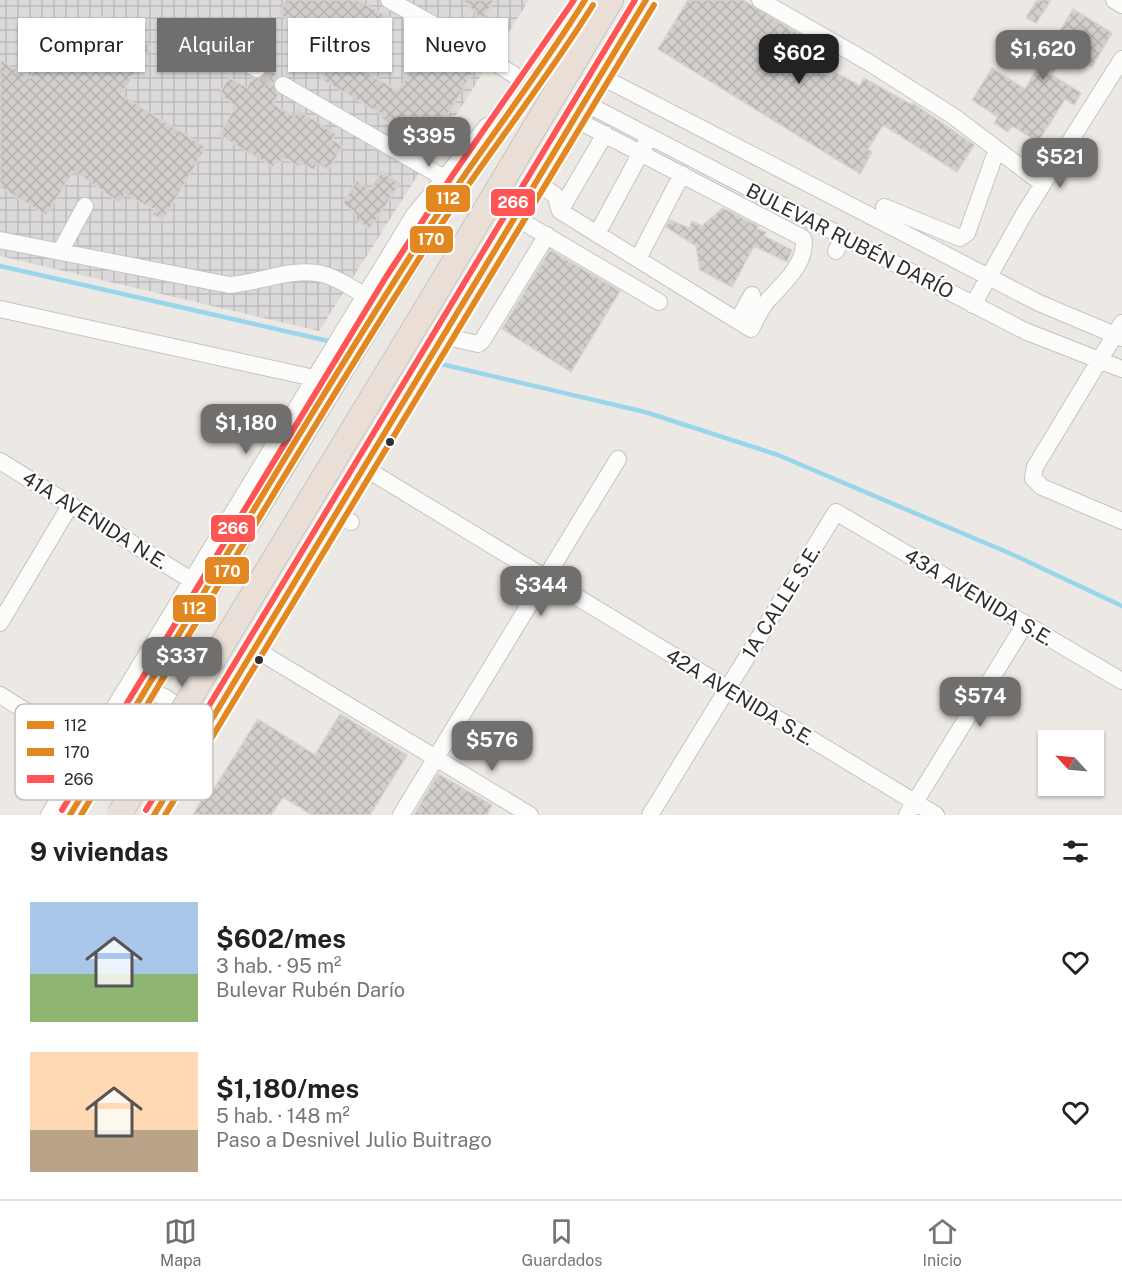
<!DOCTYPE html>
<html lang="es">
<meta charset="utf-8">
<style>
:root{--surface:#fff;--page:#f6f6f6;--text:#222;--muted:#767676;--line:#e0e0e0;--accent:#706f6e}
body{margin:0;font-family:"Public Sans",sans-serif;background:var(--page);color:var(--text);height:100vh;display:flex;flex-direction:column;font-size:22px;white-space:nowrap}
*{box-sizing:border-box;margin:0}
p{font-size:20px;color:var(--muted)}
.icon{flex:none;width:33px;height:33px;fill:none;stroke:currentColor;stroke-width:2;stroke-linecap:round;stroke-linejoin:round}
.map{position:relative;height:815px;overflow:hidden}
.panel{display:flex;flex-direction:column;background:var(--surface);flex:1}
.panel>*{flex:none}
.top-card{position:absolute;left:18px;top:18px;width:600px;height:54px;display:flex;gap:12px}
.needle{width:39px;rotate:296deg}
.controls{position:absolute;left:1038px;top:730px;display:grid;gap:12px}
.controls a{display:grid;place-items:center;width:66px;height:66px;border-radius:0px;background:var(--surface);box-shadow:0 2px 4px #0004;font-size:30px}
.price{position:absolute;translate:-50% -51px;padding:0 14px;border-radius:12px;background:var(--accent);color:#fff;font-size:20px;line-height:39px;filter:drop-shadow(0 2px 3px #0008)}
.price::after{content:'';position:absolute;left:50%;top:36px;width:18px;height:14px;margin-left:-9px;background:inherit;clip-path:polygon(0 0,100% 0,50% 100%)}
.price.active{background:#222;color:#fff}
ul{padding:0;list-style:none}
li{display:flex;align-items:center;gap:18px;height:150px;padding:0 30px}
li span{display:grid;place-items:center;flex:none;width:168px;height:120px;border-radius:0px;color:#555}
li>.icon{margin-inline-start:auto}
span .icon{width:72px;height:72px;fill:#fffc;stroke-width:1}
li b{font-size:26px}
h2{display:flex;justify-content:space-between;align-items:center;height:72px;padding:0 30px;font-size:26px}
.chip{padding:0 21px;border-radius:0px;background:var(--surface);box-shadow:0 2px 4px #0004;font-size:21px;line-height:54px}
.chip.active{background:var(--accent);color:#fff}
.tabs{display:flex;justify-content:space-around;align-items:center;height:84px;border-top:2px solid var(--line);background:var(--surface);font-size:16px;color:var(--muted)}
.tabs a{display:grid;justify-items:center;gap:3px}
.tabs .active{color:var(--accent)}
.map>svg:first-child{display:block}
</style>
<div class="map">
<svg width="1122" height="815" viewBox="0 0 1122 815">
<defs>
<pattern id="industrial-grid" width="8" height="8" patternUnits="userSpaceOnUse" patternTransform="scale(1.5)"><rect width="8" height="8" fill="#dcd9db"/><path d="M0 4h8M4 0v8" fill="none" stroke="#bdbbbc"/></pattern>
<pattern id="building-cross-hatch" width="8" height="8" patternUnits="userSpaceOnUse" patternTransform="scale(1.5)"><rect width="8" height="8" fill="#d1cecb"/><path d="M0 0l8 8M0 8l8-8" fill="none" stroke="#b4b1af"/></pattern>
</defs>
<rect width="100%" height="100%" fill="#ece8e4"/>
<path fill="url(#industrial-grid)" d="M 0,0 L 529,0 L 319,331 L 0,256 Z"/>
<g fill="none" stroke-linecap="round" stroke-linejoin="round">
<path stroke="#99d6ec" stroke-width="4.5" d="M 0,266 L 333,342
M 441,364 L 645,412 L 778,455 L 1016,556 L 1122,606"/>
</g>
<path fill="url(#building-cross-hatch)" stroke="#d7d4d0" stroke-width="1.5" d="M 286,0 L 357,0 L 393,19 L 364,71 L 398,91 L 427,45 L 473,72 L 429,146 L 381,118 L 383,115 L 321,79 L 345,38 L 321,25 L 316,35 L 279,15 Z
M 463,0 L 494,0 L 482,21 Z
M 688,0 L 743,0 L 818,46 L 806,64 L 831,78 L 835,72 L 860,86 L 864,78 L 912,105 L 913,103 L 974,145 L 957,172 L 883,125 L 868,149 L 872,152 L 860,174 L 658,49 Z
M 1037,0 L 1051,0 L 1036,23 L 1026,18 Z
M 1073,9 L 1112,33 L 1092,67 L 1067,51 L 1052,75 L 1081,93 L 1074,105 L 1065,99 L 1038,142 L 1012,126 L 1008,132 L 994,123 L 998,117 L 972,100 L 992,68 L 1025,89 Z
M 101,16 L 151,47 L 121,95 L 206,147 L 163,220 L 152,214 L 155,210 L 125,194 L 120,203 L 74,171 L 46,215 L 0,187 L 0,60 L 30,78 L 49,49 L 70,64 Z
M 267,68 L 279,75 L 273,84 L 278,94 L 273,104 L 294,116 L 298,110 L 336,134 L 332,140 L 343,146 L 328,170 L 317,163 L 314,170 L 301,163 L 299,167 L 282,157 L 281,163 L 277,161 L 273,167 L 219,135 L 236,106 L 219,94 L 229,77 L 247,88 L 252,78 L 263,78 Z
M 381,172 L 400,183 L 370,229 L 357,221 L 354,212 L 343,203 L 357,180 L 370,190 Z
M 723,208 L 758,226 L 757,229 L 766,232 L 764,236 L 792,250 L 787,262 L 754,246 L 732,287 L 700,270 L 696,246 L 666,227 L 670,220 L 689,228 L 692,221 L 702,226 Z
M 550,250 L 620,291 L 571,372 L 502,329 Z
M 340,714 L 407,755 L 370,815 L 312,815 L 283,797 L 271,815 L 193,815 L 206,793 L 210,795 L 258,719 L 315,755 Z
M 438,774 L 492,805 L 487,815 L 414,815 Z"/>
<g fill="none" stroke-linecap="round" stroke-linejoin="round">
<path stroke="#c6c3c0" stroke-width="16" stroke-dasharray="16 8" stroke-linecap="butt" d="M 257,69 L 283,85"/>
<g stroke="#c5c4c5" stroke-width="18">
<path id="minor" d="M 389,0 L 454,36 L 525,82
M 760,0 L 868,62 L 953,116 L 1043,184
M 1114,0 L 1122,5
M 223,49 L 257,69
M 598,75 L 1039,303 L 1122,338
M 283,85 L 444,178
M 583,102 L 1025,331 L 1122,369
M 534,181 L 555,195 L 560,211 L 751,329 C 756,320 761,308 768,300 C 782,285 809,261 803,238 L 573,118
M 884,207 L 960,238 L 967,233 L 997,149
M 560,211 L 605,134
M 513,216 L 659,302
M 597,234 L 645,145
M 0,240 L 229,285 C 259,283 293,267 322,274 C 337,277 351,288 364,295
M 836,251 L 843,238
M 60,252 L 85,206
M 638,259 L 682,174
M 973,305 L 1024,214 L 1122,59
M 0,309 L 314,378
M 738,320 L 752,295
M 1122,323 L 1035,467 L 1033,478 L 1042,487 L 1122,521
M 443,336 L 478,344 L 482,341 L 547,235
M 0,461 L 191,580
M 363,467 L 936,815
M 335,514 L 351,522
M 0,623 L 71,504
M 255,649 L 530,815
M 136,694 C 176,686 191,723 190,756
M 0,695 L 88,750
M 49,815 L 414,215 L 487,126
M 154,815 L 646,0
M 401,815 L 618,459
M 650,815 L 836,512 L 1122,681
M 907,815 L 1025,624"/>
</g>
<g stroke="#c6c5c4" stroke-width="26">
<path id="highway" d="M 385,298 L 444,205 L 565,34 L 585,0
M 421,317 L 611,0"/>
</g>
<use href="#minor" stroke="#fcfcfb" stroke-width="16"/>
<use href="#highway" stroke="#eadfd6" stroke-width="24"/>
<g stroke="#c6c5c4" stroke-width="26" stroke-linecap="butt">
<path id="highway-bridge" d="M 70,815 L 385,298
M 119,815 L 421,317"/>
</g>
<use href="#highway-bridge" stroke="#eadfd6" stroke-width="24"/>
<g stroke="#fff" stroke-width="10">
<path id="bus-1" d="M 70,815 C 186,624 298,432 418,244 C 471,161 533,84 585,0
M 154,815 L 646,0"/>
</g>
<g stroke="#fff" stroke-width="10">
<path id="bus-2" d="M 81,815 C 196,624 309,431 429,243 C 481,162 542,87 593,5
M 165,815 L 654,5"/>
</g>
<g stroke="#fff" stroke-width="10">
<path id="bus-3" d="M 62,810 L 386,277 L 452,176 L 574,0
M 146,810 L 635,0"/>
</g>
<use href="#bus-1" stroke="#e38820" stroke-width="6"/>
<use href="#bus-2" stroke="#e38820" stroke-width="6"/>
<use href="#bus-3" stroke="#f55" stroke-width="6"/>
</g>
<g fill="#2e2e2e" stroke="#fff" stroke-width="2">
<circle cx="390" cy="442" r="5"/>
<circle cx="259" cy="660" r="5"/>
</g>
<g text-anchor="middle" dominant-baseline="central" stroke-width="4.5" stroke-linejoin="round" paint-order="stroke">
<g font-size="20" fill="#2e2e2e" stroke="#fff">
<text transform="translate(850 241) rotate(27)">BULEVAR RUBÉN DARÍO</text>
<text transform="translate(95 520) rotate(32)">41A AVENIDA N.E.</text>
<text transform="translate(979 597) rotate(31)">43A AVENIDA S.E.</text>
<text transform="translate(781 602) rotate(-58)">1A CALLE S.E.</text>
<text transform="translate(740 697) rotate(31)">42A AVENIDA S.E.</text>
</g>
</g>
<rect x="15" y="704" width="198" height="96" rx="9" fill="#fff" stroke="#c0c0c0" stroke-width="1.5"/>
<rect x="27" y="721" width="27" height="8" fill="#e38820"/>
<rect x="27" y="748" width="27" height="8" fill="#e38820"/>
<rect x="27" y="775" width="27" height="8" fill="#f55"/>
<g font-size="16" fill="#2e2e2e">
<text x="64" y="731">112</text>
<text x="64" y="758">170</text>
<text x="64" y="785">266</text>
</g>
<g stroke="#fff" stroke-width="2">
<rect x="425" y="184" width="46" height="29" rx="6" fill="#e38820"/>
<rect x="490" y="188" width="46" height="29" rx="6" fill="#f55"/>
<rect x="409" y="225" width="45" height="29" rx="6" fill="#e38820"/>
<rect x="210" y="514" width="46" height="29" rx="6" fill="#f55"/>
<rect x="204" y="556" width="46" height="29" rx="6" fill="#e38820"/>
<rect x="172" y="594" width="45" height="29" rx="6" fill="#e38820"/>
</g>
<g font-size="16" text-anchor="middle" font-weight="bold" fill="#fff">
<text x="448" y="204">112</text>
<text x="513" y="208">266</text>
<text x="431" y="245">170</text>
<text x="233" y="534">266</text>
<text x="227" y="577">170</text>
<text x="194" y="614">112</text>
</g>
</svg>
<div class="controls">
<a><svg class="needle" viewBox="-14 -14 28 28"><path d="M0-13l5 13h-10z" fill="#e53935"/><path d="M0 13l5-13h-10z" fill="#767676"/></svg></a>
</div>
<b class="price" style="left:1043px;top:81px">$1,620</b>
<b class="price active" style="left:799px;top:85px">$602</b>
<b class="price" style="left:429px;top:168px">$395</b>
<b class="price" style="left:1060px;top:189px">$521</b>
<b class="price" style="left:246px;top:455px">$1,180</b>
<b class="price" style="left:541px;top:617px">$344</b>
<b class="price" style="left:182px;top:688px">$337</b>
<b class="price" style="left:980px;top:728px">$574</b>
<b class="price" style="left:492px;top:772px">$576</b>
<div class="top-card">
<a class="chip">Comprar</a>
<a class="chip active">Alquilar</a>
<a class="chip">Filtros</a>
<a class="chip">Nuevo</a>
</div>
</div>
<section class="panel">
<h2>9 viviendas<svg class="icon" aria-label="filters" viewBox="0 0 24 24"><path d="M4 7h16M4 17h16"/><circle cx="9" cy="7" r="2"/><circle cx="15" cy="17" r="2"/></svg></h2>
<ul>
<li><span style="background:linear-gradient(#a9c7e8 60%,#8fb573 0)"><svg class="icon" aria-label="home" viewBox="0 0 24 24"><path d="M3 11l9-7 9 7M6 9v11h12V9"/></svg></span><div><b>$602/mes</b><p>3 hab. · 95 m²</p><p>Bulevar Rubén Darío</p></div><svg class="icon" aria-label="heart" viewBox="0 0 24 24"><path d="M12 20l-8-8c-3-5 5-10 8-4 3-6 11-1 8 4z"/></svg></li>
<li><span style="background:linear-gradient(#ffd9b3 65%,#b9a48a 0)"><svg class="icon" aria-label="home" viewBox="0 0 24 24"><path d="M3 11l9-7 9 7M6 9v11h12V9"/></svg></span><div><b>$1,180/mes</b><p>5 hab. · 148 m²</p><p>Paso a Desnivel Julio Buitrago</p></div><svg class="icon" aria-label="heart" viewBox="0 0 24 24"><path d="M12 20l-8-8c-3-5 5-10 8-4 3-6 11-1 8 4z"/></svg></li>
</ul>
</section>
<nav class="tabs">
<a class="active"><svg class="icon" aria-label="map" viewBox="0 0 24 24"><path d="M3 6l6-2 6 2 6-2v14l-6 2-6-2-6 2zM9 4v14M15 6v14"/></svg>Mapa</a>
<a><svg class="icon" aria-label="saved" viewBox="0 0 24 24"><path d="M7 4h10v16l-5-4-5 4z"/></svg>Guardados</a>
<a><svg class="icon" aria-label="home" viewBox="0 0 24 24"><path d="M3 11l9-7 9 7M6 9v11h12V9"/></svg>Inicio</a>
</nav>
